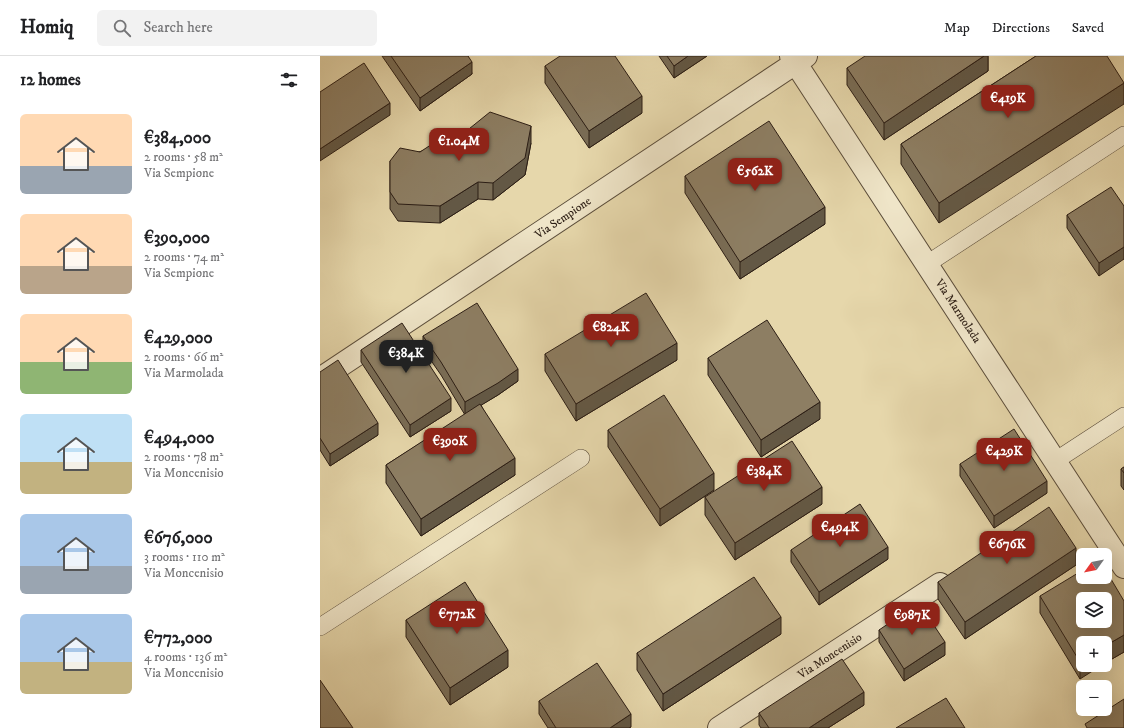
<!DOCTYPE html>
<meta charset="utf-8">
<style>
:root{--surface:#fff;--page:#f2f2f2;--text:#202124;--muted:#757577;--line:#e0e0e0;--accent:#8f2418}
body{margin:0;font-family:"IM FELL DW Pica",serif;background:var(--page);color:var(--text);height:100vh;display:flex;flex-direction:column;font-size:15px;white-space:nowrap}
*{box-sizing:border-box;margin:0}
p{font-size:13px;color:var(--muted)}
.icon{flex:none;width:22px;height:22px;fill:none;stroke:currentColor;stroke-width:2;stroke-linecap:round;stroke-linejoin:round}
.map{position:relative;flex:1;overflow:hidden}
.sheet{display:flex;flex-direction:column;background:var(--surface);width:320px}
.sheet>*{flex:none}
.needle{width:26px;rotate:237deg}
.tools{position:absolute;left:756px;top:492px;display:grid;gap:8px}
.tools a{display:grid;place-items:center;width:36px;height:36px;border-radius:6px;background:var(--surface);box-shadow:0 4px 16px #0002;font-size:20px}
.price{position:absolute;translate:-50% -34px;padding:0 9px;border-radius:8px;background:var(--accent);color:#fff;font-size:13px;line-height:26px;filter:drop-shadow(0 1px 2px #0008)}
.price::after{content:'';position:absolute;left:50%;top:24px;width:12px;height:9px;margin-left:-6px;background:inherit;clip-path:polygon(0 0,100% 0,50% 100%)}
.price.on{background:#222;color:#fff}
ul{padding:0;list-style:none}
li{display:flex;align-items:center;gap:12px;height:100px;padding:0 20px}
li span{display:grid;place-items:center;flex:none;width:112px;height:80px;border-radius:6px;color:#555}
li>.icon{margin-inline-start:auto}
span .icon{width:48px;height:48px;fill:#fffc;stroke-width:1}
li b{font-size:17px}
h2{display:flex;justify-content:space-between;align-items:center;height:48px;padding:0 20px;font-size:17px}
header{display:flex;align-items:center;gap:24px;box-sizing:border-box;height:56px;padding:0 20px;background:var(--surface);border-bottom:1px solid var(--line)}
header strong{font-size:19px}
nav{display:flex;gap:22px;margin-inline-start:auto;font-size:14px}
.search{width:280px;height:36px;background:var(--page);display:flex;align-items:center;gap:10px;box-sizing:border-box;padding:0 14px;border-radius:6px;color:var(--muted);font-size:15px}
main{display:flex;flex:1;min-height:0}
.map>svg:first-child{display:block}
</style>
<header>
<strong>Homiq</strong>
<div class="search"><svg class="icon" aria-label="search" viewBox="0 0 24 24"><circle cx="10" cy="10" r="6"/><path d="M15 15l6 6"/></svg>Search here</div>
<nav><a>Map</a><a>Directions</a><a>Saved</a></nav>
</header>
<main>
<section class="sheet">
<h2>12 homes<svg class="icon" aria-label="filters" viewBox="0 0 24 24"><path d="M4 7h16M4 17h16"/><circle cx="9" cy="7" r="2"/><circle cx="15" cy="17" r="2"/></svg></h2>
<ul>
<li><span style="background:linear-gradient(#ffd9b3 65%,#9aa5b1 0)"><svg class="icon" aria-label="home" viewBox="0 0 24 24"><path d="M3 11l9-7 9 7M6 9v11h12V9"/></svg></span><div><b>€384,000</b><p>2 rooms · 58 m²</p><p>Via Sempione</p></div></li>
<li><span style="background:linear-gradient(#ffd9b3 65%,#b9a48a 0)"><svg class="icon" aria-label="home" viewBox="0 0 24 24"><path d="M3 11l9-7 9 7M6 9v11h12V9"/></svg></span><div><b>€390,000</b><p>2 rooms · 74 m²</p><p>Via Sempione</p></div></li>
<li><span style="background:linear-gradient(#ffd9b3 60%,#8fb573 0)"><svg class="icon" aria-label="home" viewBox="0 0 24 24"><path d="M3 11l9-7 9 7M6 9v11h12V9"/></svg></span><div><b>€429,000</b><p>2 rooms · 66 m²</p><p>Via Marmolada</p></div></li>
<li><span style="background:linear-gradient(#bfe0f5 60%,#c2b280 0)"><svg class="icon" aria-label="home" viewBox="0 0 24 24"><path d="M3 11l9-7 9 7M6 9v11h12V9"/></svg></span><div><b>€494,000</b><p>2 rooms · 78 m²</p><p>Via Moncenisio</p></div></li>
<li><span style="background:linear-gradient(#a9c7e8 65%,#9aa5b1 0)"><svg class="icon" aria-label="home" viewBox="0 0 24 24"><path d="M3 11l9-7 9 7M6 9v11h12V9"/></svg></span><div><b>€676,000</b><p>3 rooms · 110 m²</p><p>Via Moncenisio</p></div></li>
<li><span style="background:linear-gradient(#a9c7e8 60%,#c2b280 0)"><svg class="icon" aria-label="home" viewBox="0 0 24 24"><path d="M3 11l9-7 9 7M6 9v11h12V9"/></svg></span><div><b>€772,000</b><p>4 rooms · 136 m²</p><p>Via Moncenisio</p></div></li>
</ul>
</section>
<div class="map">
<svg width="804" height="672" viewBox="0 0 804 672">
<rect width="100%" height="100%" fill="#e6d7ab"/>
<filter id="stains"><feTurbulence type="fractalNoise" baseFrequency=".005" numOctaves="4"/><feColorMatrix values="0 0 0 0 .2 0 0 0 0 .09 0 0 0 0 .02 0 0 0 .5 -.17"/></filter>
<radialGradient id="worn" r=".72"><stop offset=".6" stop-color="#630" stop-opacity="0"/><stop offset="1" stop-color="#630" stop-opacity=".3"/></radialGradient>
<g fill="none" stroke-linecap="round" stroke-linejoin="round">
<g stroke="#5a4c3a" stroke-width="18">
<path id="lane" d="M 607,208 L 804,79
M 735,405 L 804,360
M 0,571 L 261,402"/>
</g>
<g stroke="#5a4c3a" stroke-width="24">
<path id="street" d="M 471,0 L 804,511
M 0,323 L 486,0
M 399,672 L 620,528"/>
</g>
<use href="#lane" stroke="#efe5c8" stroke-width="17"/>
<use href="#street" stroke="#efe5c8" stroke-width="22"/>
</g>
<path fill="#796c55" stroke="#2c1e15" d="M 62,0 L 148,0 L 152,18 L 100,55 Z
M 339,0 L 387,0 L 354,22 Z
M 668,0 L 668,15 L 564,84 L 527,29 L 527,12 Z
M 716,0 L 619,167 L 581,108 L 581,88 Z
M 225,10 L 322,57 L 269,92 L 225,27 Z
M 134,85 L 211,87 L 205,119 L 173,144 L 158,143 L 120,167 L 78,165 L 70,153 L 70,105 Z
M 365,120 L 505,168 L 420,223 L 365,137 Z
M 804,150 L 779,220 L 747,172 L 747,159 Z
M 103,280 L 198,325 L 178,339 L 161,349 L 195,419 L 101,480 L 66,427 L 66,409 L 145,359 L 121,319 L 103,293 Z
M 41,294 L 131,355 L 90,381 L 41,306 Z
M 225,298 L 357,304 L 256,365 L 225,315 Z
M 388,302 L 500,363 L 441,401 L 388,319 Z
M 0,316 L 58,379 L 10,410 L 0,394 Z
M 288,374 L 394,434 L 340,470 L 288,391 Z
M 640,408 L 727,437 L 674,472 L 640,420 Z
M 804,411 L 804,434 L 801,430 L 801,413 Z
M 385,441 L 502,448 L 415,504 L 385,459 Z
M 471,494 L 568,503 L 499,549 L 471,506 Z
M 756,509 L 645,583 L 618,543 L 618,526 Z
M 720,540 L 804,596 L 785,607 L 785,587 L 760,623 L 720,557 Z
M 86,564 L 188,611 L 130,649 L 86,581 Z
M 559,574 L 625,599 L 584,625 L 559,586 Z
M 461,578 L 343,655 L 317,614 L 317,597 Z
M 219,645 L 311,671 L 309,672 L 228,672 L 219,658 Z
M 544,649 L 508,672 L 441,672 L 439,669 L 439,657 Z"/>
<path fill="#635845" stroke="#2c1e15" d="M 368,0 L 387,0 L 354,22 L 354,10 Z
M 664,0 L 668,0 L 668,15 L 564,84 L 564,67 Z
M 152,6 L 152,18 L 100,55 L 100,42 Z
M 804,27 L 804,48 L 619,167 L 619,147 Z
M 322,40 L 322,57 L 269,92 L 269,75 Z
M 70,47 L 70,59 L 0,105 L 0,93 Z
M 211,70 L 211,87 L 205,119 L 173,144 L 173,127 Z
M 158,126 L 158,143 L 120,167 L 120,150 Z
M 505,151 L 505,168 L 420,223 L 420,206 Z
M 804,191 L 804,203 L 779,220 L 779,207 Z
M 357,287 L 357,304 L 256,365 L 256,348 Z
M 198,313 L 198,325 L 178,339 L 145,359 L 145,346 Z
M 131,342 L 131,355 L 90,381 L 90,369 Z
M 500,346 L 500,363 L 441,401 L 441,384 Z
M 58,367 L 58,379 L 10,410 L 10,398 Z
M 195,402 L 195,419 L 101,480 L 101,463 Z
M 394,417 L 394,434 L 340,470 L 340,453 Z
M 727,425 L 727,437 L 674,472 L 674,460 Z
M 502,431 L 502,448 L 415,504 L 415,487 Z
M 568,491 L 568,503 L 499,549 L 499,536 Z
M 756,492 L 756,509 L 645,583 L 645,566 Z
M 461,561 L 461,578 L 343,655 L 343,638 Z
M 804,579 L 804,596 L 785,607 L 785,590 Z
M 625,586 L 625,599 L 584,625 L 584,613 Z
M 188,594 L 188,611 L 130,649 L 130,632 Z
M 763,603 L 763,609 L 782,609 L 760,623 L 760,606 Z
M 544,636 L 544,649 L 508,672 L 489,672 Z
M 311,658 L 311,671 L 309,672 L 290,672 Z"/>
<path fill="#8d7e63" stroke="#2c1e15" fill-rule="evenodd" d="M 71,0 L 148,0 L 152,6 L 100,42 Z
M 240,0 L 295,0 L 322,40 L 269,75 L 225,10 Z
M 347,0 L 368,0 L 354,10 Z
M 545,0 L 664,0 L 564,67 L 527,12 Z
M 716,0 L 787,0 L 804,27 L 619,147 L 581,88 Z
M 44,7 L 70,47 L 0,93 L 0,36 Z
M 170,56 L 211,70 L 205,102 L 173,127 L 158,126 L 120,150 L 78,148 L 70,136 L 70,105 L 80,92 L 100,96 L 129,77 L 134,85 Z
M 449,65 L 505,151 L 420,206 L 365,120 Z
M 791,131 L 804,150 L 804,191 L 779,207 L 747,159 Z
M 326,237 L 357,287 L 256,348 L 225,298 Z
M 157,247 L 198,313 L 178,327 L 145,346 L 121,306 L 103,280 Z
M 447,264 L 500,346 L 441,384 L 388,302 Z
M 82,267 L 131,342 L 90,369 L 41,294 Z
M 18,304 L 58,367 L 10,398 L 0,382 L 0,316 Z
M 344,339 L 394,417 L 340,453 L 288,374 Z
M 160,348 L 195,402 L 101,463 L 66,409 Z
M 694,373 L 727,425 L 674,460 L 640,408 Z
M 472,385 L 502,431 L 415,487 L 385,441 Z
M 804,411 L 804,417 L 801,413 Z
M 540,448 L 568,491 L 499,536 L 471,494 Z
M 729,451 L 756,492 L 645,566 L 618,526 Z
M 785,513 L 804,545 L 804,579 L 785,590 L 785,587 L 763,587 L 763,603 L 760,606 L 720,540 L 763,514 L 763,521 L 785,521 ZM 763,543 L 785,543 L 785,565 L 763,565 Z
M 434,521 L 461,561 L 343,638 L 317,597 Z
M 145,526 L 188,594 L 130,632 L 86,564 Z
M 599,547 L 625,586 L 584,613 L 559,574 Z
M 522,603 L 544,636 L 489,672 L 449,672 L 439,657 Z
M 277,607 L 311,658 L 290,672 L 236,672 L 219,645 Z
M 0,624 L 33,672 L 0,672 Z
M 626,642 L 645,672 L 576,672 Z
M 804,643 L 804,672 L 767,672 L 765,668 Z"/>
<g text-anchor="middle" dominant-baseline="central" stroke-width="4" stroke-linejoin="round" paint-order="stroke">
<g font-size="12" fill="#2c1e15" stroke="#efe5c8">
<text transform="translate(243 162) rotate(-34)">Via Sempione</text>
<text transform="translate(638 255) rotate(57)">Via Marmolada</text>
<text transform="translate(510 600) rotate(-33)">Via Moncenisio</text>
</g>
</g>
<rect width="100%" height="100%" filter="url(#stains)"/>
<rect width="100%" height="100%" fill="url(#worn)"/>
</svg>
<div class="tools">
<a><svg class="needle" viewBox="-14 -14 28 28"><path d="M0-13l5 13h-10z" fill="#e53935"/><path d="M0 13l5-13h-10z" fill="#757577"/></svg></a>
<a><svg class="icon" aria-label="layers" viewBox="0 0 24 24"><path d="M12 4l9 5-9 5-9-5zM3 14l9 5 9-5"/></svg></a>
<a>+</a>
<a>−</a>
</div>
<b class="price" style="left:688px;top:63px">€419K</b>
<b class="price" style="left:139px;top:106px">€1.04M</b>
<b class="price" style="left:435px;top:136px">€562K</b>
<b class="price" style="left:291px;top:292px">€824K</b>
<b class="price on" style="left:86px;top:318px">€384K</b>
<b class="price" style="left:130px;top:406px">€390K</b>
<b class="price" style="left:684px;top:416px">€429K</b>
<b class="price" style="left:444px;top:436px">€384K</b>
<b class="price" style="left:520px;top:492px">€494K</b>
<b class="price" style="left:687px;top:509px">€676K</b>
<b class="price" style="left:137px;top:579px">€772K</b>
<b class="price" style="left:592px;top:580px">€987K</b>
</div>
</main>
